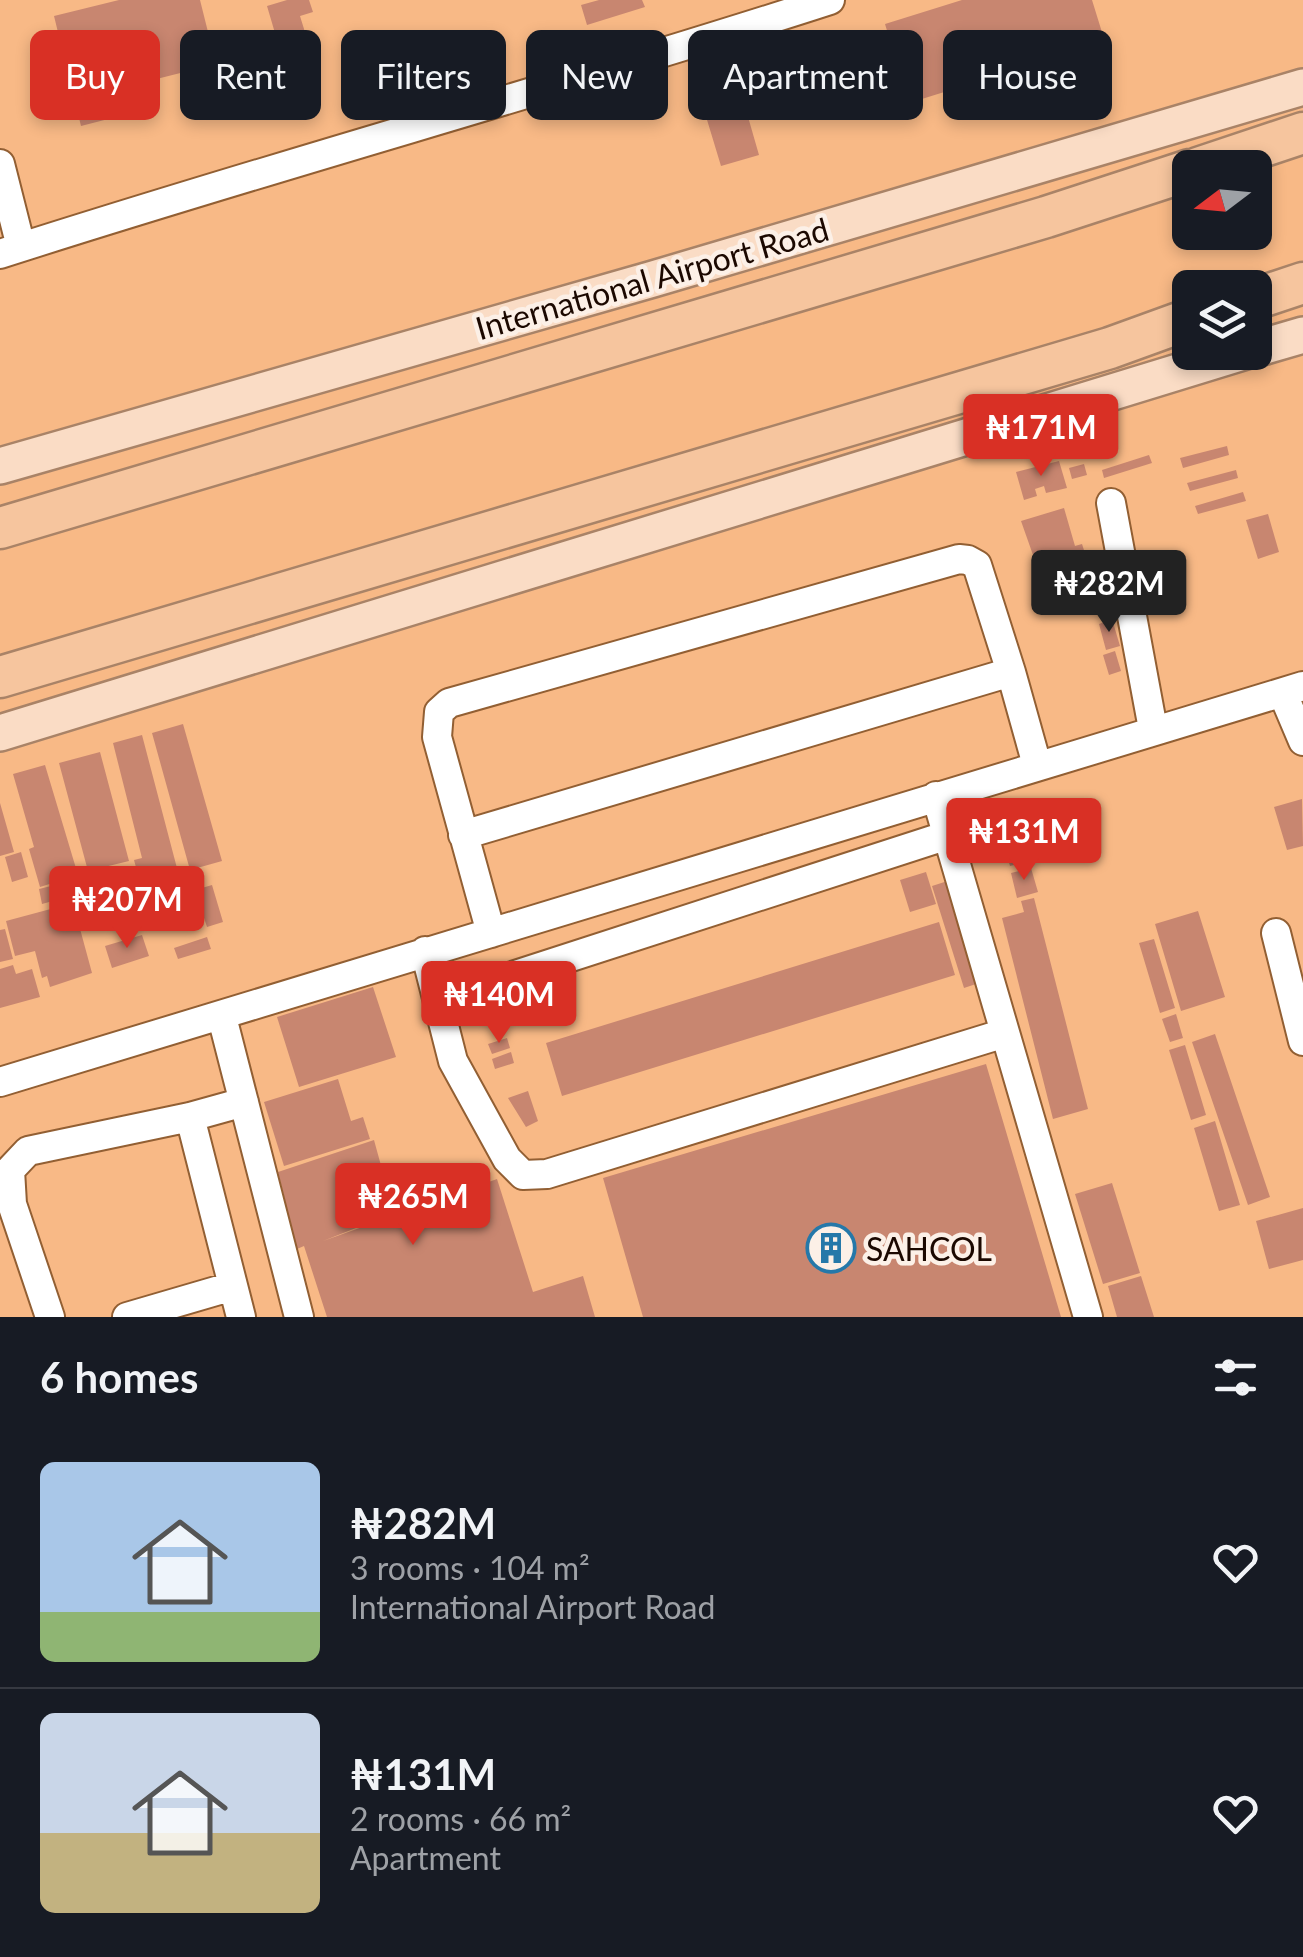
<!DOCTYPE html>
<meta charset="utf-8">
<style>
:root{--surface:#171b24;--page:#242831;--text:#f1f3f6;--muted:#9ea1a6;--line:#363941;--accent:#d93025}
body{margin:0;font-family:Lato,sans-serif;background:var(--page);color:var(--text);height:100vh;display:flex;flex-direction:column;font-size:38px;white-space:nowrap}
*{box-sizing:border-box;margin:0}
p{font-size:32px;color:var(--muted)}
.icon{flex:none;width:55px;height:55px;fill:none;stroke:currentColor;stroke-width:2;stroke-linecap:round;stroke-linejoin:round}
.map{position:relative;height:1317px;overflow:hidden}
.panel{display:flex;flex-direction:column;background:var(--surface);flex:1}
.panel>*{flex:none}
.hud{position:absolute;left:30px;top:30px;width:1245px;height:90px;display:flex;gap:20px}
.needle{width:65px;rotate:254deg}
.buttons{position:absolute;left:1172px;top:150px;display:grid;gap:20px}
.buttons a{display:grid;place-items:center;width:100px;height:100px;border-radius:15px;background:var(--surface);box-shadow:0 5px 15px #0003;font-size:50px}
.price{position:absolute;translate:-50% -85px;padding:0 22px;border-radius:10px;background:var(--accent);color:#fff;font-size:32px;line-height:65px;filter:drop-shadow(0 2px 5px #0008)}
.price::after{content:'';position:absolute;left:50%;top:60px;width:30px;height:22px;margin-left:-15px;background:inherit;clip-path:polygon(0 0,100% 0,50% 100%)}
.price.selected{background:#222;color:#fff}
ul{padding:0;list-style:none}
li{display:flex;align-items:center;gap:30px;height:250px;padding:0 40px}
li+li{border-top:2px solid var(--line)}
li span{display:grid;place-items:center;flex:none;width:280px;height:200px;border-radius:15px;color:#555}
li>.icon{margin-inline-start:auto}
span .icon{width:120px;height:120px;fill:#fffc;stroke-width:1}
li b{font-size:42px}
h2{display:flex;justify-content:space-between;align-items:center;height:120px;padding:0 40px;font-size:42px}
.tag{padding:0 35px;border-radius:15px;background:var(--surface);box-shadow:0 5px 15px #0003;font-size:35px;line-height:90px}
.tag.selected{background:var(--accent);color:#fff}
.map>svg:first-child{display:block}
</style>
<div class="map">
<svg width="1303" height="1317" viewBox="0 0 1303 1317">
<rect width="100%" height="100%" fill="#fec497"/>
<path fill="#f8b986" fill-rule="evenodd" d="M 0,0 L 1303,0 L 1303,1317 L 0,1317 ZM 1190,168 L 1255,168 L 1255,232 L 1190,232 ZM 1190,288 L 1255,288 L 1255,352 L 1190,352 Z"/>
<path fill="#c88670" d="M 119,0 L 200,0 L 216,64 L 109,91 L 116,117 L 81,126 L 54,16 Z
M 287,0 L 309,0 L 313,12 L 300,16 L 308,42 L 280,50 L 267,6 Z
M 599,0 L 642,0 L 645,7 L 587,25 L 581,5 Z
M 962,0 L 1092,0 L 1105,42 L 909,103 L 885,24 Z
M 737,62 L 743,80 L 701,92 L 695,75 Z
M 740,89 L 759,155 L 721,166 L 701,100 Z
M 1227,446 L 1229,455 L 1183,468 L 1180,458 Z
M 1149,455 L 1152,463 L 1104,478 L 1102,470 Z
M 1059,461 L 1067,488 L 1046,493 L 1044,486 L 1035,489 L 1037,496 L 1024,500 L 1016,472 Z
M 1084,464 L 1087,475 L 1072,479 L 1069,468 Z
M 1236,470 L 1238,478 L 1190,491 L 1187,483 Z
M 1243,492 L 1246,501 L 1198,514 L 1195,506 Z
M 1064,508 L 1075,546 L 1082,544 L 1094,581 L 1082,585 L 1088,604 L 1071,609 L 1068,598 L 1059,600 L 1055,586 L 1045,589 L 1021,521 Z
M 1268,514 L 1279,552 L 1258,559 L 1246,520 Z
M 1112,619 L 1120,646 L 1106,650 L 1099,624 Z
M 1115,651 L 1121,671 L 1109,675 L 1103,655 Z
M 183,724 L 222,861 L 190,870 L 152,733 Z
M 142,735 L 178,872 L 140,882 L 134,860 L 142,858 L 113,743 Z
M 100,752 L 129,861 L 88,871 L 59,763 Z
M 45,765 L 78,875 L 40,887 L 29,849 L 34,847 L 13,774 Z
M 1302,799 L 1303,846 L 1287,850 L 1274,807 Z
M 0,803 L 14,852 L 0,856 Z
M 1030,843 L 1034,860 L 1010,866 L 1005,849 Z
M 21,852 L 28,877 L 12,882 L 5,857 Z
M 1031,868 L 1038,892 L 1017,898 L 1011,873 Z
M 926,872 L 936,904 L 910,912 L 900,880 Z
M 957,878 L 988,980 L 964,988 L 932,886 Z
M 71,881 L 74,895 L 42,904 L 39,889 Z
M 212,885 L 223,922 L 207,927 L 195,890 Z
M 123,889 L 129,909 L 98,920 L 91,900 Z
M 1034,898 L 1088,1109 L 1053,1119 L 1002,918 L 1024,912 L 1021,901 Z
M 73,903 L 92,973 L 50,987 L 47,976 L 42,978 L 35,951 L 15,956 L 6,921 Z
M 1198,911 L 1225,997 L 1181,1011 L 1155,924 Z
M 939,922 L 955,975 L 562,1096 L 546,1043 Z
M 5,929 L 13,959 L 0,962 L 0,930 Z
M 142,935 L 149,956 L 112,968 L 105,946 Z
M 207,937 L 211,949 L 178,959 L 174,948 Z
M 1154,939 L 1175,1008 L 1160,1013 L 1139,943 Z
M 13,965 L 16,974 L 32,969 L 40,997 L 0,1008 L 0,969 Z
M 373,987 L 396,1057 L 299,1087 L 277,1017 Z
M 1176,1014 L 1183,1038 L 1170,1042 L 1162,1019 Z
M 1215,1034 L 1270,1197 L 1248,1205 L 1192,1042 Z
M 507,1038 L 510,1048 L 492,1054 L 488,1044 Z
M 1185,1045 L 1206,1115 L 1191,1120 L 1169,1050 Z
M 511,1052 L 514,1063 L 495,1069 L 492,1059 Z
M 986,1064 L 1061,1317 L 643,1317 L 603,1178 Z
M 338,1079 L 351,1121 L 363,1117 L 370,1139 L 284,1166 L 264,1102 Z
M 528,1091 L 538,1121 L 526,1127 L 508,1098 Z
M 1215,1121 L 1240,1205 L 1219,1211 L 1194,1128 Z
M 374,1140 L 394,1213 L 323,1241 L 497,1179 L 533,1292 L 583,1276 L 595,1317 L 327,1317 L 304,1246 L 297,1249 L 278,1172 Z
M 1112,1183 L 1140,1273 L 1103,1284 L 1075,1194 Z
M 1303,1208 L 1303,1260 L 1269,1269 L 1256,1221 Z
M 1141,1276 L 1154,1317 L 1117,1317 L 1108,1286 Z"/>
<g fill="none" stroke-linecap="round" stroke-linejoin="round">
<g stroke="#925f33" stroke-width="32">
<path id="minor" d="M 0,164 L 21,247
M 0,254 C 276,165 555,89 830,0
M 1111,503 L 1153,729
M 1011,672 L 1037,765
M 1283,694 L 1303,741
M 936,796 L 1088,1317
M 463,835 L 1011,672 L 977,565 L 968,560 L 959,559 L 449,703 L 439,712 L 437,737 L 491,933
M 1276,933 L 1303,1041
M 425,951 L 453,1061 L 507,1159 L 523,1175 L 547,1174 L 1005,1033
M 438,1000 L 948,835
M 222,1017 L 299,1317
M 0,1082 L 1303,686
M 190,1117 L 241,1317
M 50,1317 L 12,1204 L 10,1170 L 28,1151 L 190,1117 L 244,1102
M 127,1317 L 233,1286"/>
</g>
<g stroke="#a98367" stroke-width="40">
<path id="major" d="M 1255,349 L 1303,335
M 0,466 L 653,279 L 1303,87
M 0,733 L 1243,352"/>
</g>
<g stroke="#a98367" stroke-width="45">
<path id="highway" d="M 1198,168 L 1303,133
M 1255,299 L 1303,283
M 0,528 L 1046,217 L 1190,170
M 0,677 L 1110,348 L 1190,319"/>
</g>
<use href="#minor" stroke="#fff" stroke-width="28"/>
<use href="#major" stroke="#fadcc5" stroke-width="35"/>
<use href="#highway" stroke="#f6c59e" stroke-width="40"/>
</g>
<defs>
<g id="building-ring" transform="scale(2.5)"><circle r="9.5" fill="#fcf0e7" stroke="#2578a9" stroke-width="1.5"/><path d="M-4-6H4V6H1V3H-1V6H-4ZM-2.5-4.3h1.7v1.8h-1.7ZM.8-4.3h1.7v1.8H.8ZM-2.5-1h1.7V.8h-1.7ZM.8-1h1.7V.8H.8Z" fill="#2578a9"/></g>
</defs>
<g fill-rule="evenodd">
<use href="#building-ring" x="831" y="1248"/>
</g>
<g text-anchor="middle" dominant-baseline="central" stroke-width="9" stroke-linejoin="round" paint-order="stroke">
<g font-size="32" fill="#1b0800" stroke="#fcf0e7">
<text transform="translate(652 278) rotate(-16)">International Airport Road</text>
</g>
<g font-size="32" fill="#1b0800" stroke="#fcf0e7" text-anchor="start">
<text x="866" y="1248">SAHCOL</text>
</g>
</g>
</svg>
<div class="buttons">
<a><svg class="needle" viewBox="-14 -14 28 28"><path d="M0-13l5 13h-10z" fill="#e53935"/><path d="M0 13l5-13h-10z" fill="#9ea1a6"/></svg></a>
<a><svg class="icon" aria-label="layers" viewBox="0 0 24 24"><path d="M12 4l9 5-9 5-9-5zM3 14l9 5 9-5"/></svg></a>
</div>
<b class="price" style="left:1041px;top:479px">₦171M</b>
<b class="price selected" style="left:1109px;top:635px">₦282M</b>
<b class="price" style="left:1024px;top:883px">₦131M</b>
<b class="price" style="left:127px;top:951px">₦207M</b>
<b class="price" style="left:499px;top:1046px">₦140M</b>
<b class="price" style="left:413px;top:1248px">₦265M</b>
<div class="hud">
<a class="tag selected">Buy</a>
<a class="tag">Rent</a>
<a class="tag">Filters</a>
<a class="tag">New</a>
<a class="tag">Apartment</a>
<a class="tag">House</a>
</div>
</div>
<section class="panel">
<h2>6 homes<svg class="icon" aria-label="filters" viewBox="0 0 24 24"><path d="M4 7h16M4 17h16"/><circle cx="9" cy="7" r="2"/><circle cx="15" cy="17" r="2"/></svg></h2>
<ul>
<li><span style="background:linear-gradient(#a9c7e8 75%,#8fb573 0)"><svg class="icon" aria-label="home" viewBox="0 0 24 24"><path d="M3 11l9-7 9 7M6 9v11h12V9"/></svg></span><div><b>₦282M</b><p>3 rooms · 104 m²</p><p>International Airport Road</p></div><svg class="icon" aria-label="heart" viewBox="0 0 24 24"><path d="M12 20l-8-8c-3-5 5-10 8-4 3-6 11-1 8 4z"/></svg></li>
<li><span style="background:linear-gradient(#c9d6e8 60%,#c2b280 0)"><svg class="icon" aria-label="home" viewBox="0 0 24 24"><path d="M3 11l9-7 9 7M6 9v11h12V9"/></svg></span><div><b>₦131M</b><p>2 rooms · 66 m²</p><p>Apartment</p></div><svg class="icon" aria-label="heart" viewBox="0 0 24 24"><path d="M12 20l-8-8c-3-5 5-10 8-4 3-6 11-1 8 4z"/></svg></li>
</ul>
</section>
